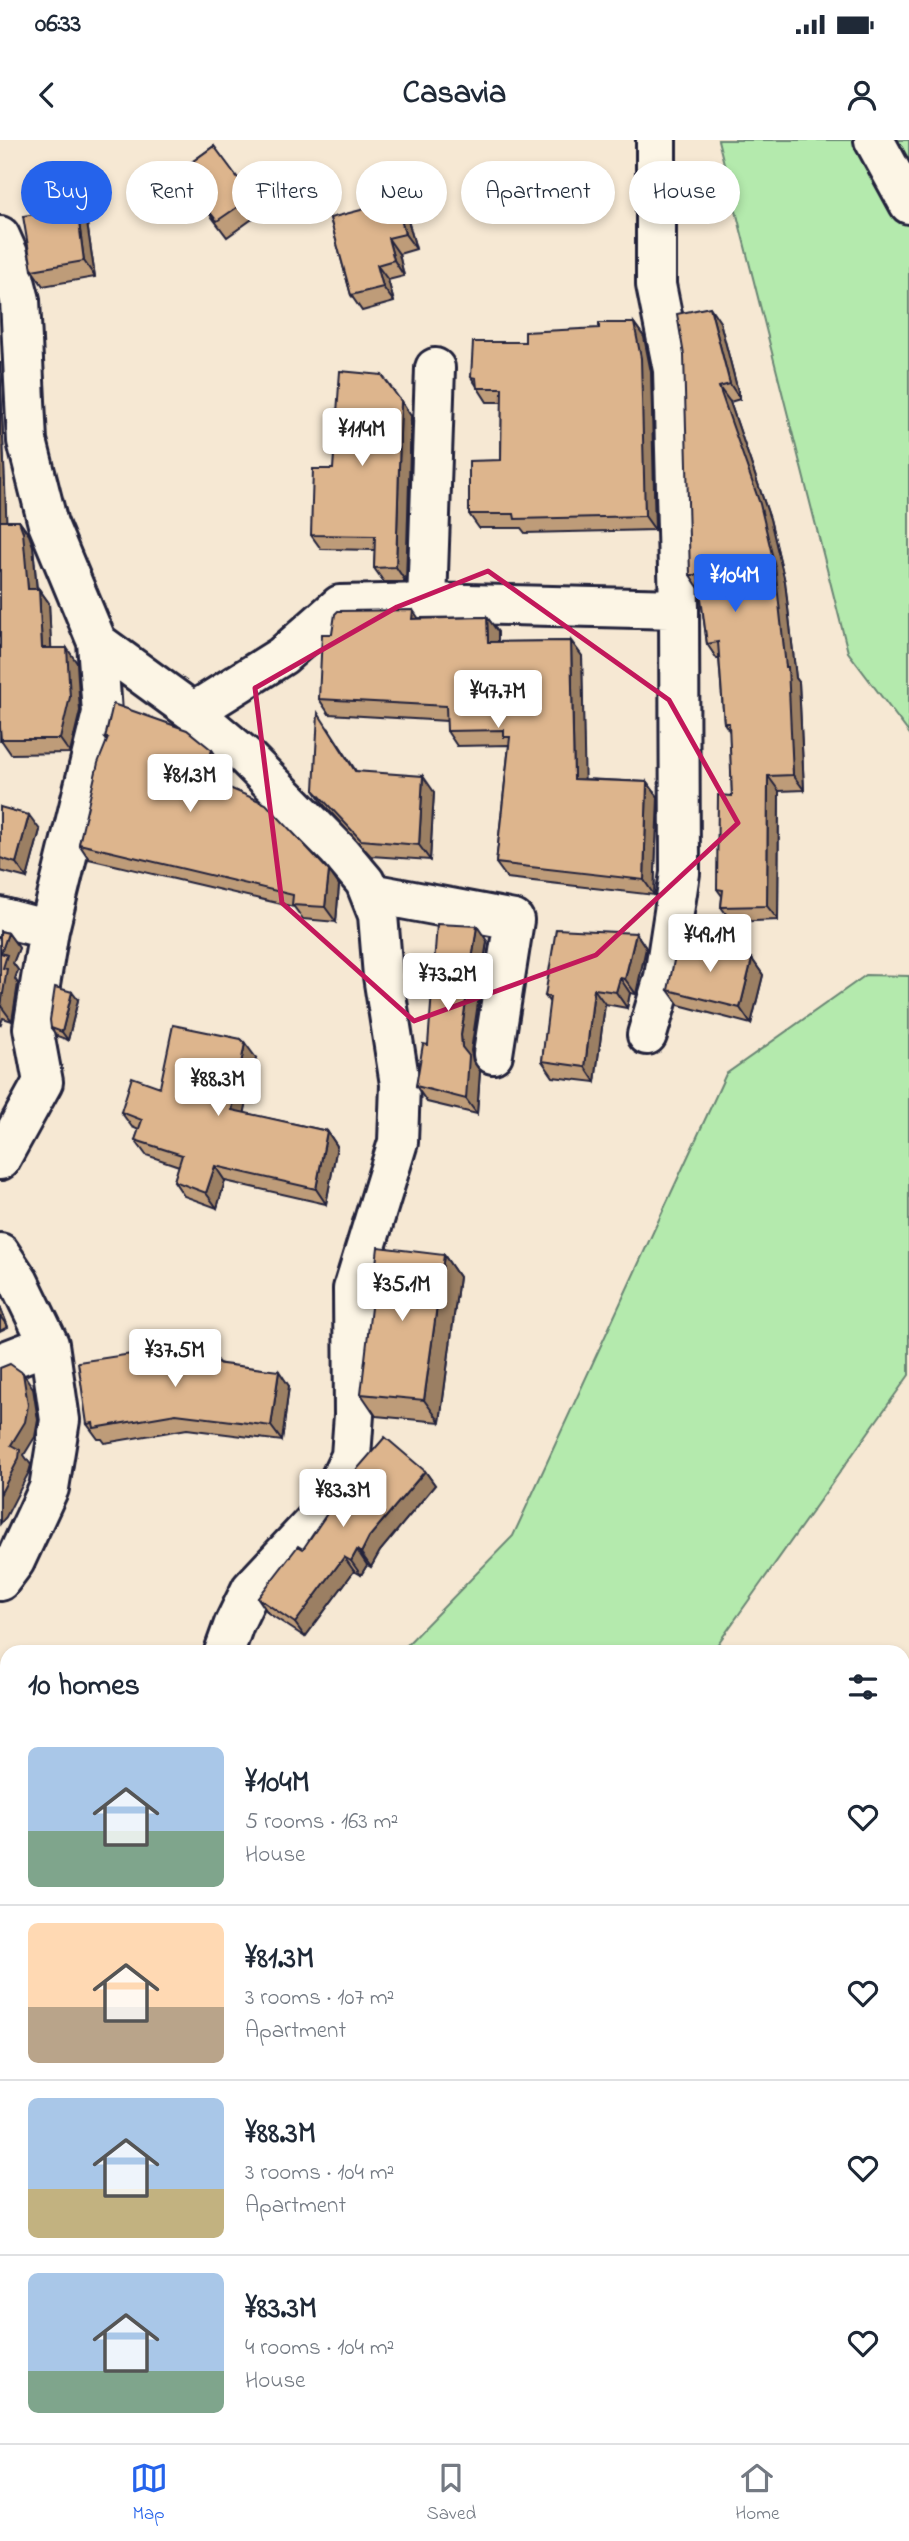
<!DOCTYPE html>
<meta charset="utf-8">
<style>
:root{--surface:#fff;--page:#f2f2f3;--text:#1f2937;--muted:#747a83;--line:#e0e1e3;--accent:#2563eb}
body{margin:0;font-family:"Indie Flower",sans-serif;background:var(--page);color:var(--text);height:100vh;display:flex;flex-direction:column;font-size:26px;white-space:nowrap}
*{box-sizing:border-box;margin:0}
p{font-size:23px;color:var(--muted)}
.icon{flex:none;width:38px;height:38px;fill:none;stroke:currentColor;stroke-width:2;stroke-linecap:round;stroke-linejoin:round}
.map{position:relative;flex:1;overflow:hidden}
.side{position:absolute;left:0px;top:1505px;width:910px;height:798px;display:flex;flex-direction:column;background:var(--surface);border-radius:21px 21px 0 0;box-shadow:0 4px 10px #0003}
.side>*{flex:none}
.guide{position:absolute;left:21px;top:21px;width:868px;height:63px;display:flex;gap:14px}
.price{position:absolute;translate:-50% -60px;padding:0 16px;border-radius:7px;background:#fff;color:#222;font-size:23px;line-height:46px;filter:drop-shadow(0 2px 4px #0008)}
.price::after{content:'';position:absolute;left:50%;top:42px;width:21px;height:16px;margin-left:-10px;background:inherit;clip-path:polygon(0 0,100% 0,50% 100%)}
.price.current{background:var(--accent);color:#fff}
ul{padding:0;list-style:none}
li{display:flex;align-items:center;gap:21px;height:175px;padding:0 28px}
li+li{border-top:2px solid var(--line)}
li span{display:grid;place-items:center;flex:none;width:196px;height:140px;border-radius:10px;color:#555}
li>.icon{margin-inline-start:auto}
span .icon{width:84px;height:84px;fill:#fffc;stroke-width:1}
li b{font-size:30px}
h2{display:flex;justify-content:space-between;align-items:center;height:84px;padding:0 28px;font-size:30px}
.tag{padding:0 24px;border-radius:32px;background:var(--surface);box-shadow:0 4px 10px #0003;font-size:24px;line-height:63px}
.tag.current{background:var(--accent);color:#fff}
.status{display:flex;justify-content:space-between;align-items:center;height:49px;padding:0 35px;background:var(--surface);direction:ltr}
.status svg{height:19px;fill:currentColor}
header{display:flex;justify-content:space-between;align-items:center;height:91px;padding:0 28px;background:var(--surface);font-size:32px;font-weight:800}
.menu{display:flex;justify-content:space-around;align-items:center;height:98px;border-top:2px solid var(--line);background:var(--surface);font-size:19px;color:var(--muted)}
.menu a{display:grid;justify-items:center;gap:4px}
.menu .current{color:var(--accent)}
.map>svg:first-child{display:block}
</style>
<div class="status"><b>06:33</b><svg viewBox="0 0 49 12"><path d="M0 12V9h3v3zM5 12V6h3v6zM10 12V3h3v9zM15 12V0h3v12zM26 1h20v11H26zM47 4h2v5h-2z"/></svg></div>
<header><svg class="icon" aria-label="back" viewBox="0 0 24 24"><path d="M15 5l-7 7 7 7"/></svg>Casavia<svg class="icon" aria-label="person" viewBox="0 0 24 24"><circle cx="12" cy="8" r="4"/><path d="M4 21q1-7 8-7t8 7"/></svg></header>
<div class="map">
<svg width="909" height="2303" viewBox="0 0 909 2303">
<rect width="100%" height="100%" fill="#f6e8d3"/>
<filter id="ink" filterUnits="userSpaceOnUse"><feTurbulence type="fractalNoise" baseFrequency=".0143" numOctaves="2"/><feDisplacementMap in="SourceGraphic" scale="14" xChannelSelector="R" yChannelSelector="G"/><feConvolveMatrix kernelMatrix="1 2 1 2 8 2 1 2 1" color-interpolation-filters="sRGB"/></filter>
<g filter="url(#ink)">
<path fill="#b4eaad" stroke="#6b8674" stroke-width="2" d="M 718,0 L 909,0 L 909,593 L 848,512 Z
M 866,835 L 909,836 L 909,1235 L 712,1512 L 400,1512 L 513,1396 L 726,934 Z
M 359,2296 L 864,2296 L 866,2303 L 361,2303 Z"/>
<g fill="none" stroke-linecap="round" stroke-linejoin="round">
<g stroke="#22223b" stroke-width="26">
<path id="lane" d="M 903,2284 L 909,2293"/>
</g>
<g stroke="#22223b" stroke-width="44">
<path id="street" d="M 0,96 L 8,114 L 20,160 L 27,301 L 48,384 L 97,502 L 102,573 L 49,790 L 33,888 L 43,942 L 0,1020
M 427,463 L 435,228
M 97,502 L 193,572 L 245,616 L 338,710 L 365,742 L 378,775 L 383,836 L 400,944 L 398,1002 L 353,1149 L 354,1275 L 351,1316 L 325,1370 L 251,1449 L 234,1484 L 224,1512
M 193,572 L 282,516 L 340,465 L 427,463 L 679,469 L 673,230 L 656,145 L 656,0
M 370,753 L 514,780 L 493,914
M 0,777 L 49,790
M 647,895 L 664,837 L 680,733 L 679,469
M 0,1113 L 19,1142 L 49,1204 L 60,1280 L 49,1348 L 15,1421 L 0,1441
M 0,1223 L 49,1204
M 298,2296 L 299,2303"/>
</g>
<g stroke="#22223b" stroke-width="44">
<path id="secondary" d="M 874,0 L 909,64
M 903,1575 L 909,1566"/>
</g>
<use href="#lane" stroke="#fcf5e5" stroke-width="21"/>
<use href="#street" stroke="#fcf5e5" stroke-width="38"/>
<use href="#secondary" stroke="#fcf5e5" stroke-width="38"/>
</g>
<path fill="#be9c79" stroke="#22223b" stroke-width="2" d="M 214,6 L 262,72 L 227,97 L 178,32 Z
M 77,67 L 87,83 L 95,137 L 43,146 L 32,130 Z
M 407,77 L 416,109 L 399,114 L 404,136 L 388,140 L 394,162 L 362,171 L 351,155 L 330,78 Z
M 720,182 L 740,259 L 730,262 L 770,379 L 785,442 L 796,538 L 799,542 L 804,650 L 779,651 L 778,780 L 732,782 L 721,767 L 722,756 L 717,749 L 732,656 L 730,592 L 724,583 L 719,518 L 717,519 L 707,504 L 700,450 L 690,435 Z
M 634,183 L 644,197 L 651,232 L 655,390 L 525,393 L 521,388 L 479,388 L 469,374 L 501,320 L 502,262 L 487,262 L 471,237 L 525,202 Z
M 0,222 L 6,381 L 19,381 L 29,395 L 33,406 L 37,449 L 39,449 L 49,463 L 51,508 L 77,523 L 80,571 L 70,613 L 11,614 L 2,601 L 0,601 Z
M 411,276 L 406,442 L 384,442 L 374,428 L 375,410 L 321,409 L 311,395 L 333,329 Z
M 487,477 L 498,492 L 498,502 L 571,501 L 582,516 L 584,639 L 647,642 L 658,657 L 654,755 L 507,738 L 496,723 L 509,605 L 457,606 L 447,591 L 447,581 L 329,574 L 319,559 L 332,494 L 419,478 Z
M 329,589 L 356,631 L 434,652 L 430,720 L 371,716 L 325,666 L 314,650 Z
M 105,598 L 212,610 L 222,625 L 216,642 L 329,731 L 339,745 L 336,782 L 303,779 L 294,767 L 89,719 L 79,704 L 107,601 Z
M 0,667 L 40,690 L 27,738 L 0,731 Z
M 0,791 L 8,793 L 19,808 L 13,823 L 18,830 L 15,839 L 18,844 L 12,881 L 3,878 L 0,886 Z
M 636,793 L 646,808 L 636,854 L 630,853 L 627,868 L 605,864 L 595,942 L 553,937 L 542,921 L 550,863 L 545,856 Z
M 487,801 L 471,911 L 473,921 L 480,931 L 477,974 L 427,962 L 416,946 L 428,905 Z
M 752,819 L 763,835 L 751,884 L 679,865 L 668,850 Z
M 78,860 L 68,900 L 57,896 L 51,888 Z
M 256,918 L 244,973 L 327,991 L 337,1006 L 326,1064 L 225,1041 L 217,1068 L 184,1056 L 174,1041 L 179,1026 L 146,1015 L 135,1000 L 139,990 L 132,987 L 121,972 L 160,947 Z
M 444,1115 L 459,1137 L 440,1282 L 376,1276 L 361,1254 Z
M 0,1166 L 8,1187 L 0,1191 Z
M 214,1216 L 219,1223 L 289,1246 L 282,1301 L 187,1289 L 105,1303 L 102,1299 L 98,1299 L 87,1284 Z
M 425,1331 L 435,1345 L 380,1411 L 371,1427 L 367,1425 L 361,1435 L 354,1431 L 305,1497 L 268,1473 L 258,1458 L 303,1409 Z
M 909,1742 L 909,1910 L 903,1901 L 903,1743 Z
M 0,1753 L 7,1755 L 7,1822 L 0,1820 Z"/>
<path fill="#9b7f63" stroke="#22223b" stroke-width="2" d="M 396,61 L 407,77 L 416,109 L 405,94 Z
M 77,67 L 87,83 L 95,137 L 84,121 Z
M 388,98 L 399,114 L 404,136 L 394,120 Z
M 377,125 L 388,140 L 394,162 L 383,147 Z
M 710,167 L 720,182 L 740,259 L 730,244 Z
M 634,183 L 644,197 L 651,232 L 655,390 L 645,376 Z
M 0,222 L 0,223 L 7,395 L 0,385 Z
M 719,247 L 730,262 L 770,379 L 785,442 L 796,538 L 799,542 L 804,650 L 793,635 L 786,527 Z
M 401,261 L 411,276 L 406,442 L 396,427 Z
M 19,381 L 29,395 L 33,406 L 38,464 L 28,449 Z
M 39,449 L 49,463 L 52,522 L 42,508 Z
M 413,470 L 423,485 L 412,479 Z
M 487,477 L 498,492 L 498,517 L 488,502 Z
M 571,501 L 582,516 L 585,654 L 574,639 Z
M 67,508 L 77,523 L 80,571 L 70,613 L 60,599 Z
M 212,610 L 222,625 L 212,651 L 202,636 Z
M 423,636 L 434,652 L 430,720 L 419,705 Z
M 768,636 L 779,651 L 778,780 L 767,766 Z
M 647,642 L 658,657 L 654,755 L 644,740 Z
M 29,675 L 40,690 L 27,738 L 16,723 Z
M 329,731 L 339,745 L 336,782 L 325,767 Z
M 477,786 L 487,801 L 471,911 L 473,921 L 480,931 L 477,974 L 466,959 L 461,895 Z
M 8,793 L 19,808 L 13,823 L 18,830 L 15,839 L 18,844 L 12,881 L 1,866 L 3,828 L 1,813 Z
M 636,793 L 646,808 L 636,854 L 625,839 Z
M 752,819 L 763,835 L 751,884 L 740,868 Z
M 620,838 L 630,853 L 627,868 L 616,852 Z
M 594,849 L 605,864 L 595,942 L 585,927 Z
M 72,852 L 78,860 L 68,900 L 62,892 Z
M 245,903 L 256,918 L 242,985 L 232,970 Z
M 327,991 L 337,1006 L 326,1064 L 316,1049 Z
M 215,1026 L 225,1041 L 217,1068 L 206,1053 Z
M 444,1115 L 459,1137 L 440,1282 L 424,1260 Z
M 0,1166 L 8,1187 L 0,1176 Z
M 279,1231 L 289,1246 L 282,1301 L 271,1286 Z
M 23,1233 L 33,1248 L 38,1280 L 35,1297 L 24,1315 L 31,1325 L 29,1332 L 6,1377 L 0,1384 L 0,1355 L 11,1305 Z
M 425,1331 L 435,1345 L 380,1411 L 371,1427 L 361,1413 L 369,1397 Z
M 357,1410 L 367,1425 L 361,1435 L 351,1421 Z
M 344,1417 L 354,1431 L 305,1497 L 295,1483 Z
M 7,1798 L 7,1813 L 4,1809 Z
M 0,1922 L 7,1932 L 7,1952 L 0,1980 Z"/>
<path fill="#ddb58d" stroke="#22223b" stroke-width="2" d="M 214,6 L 252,57 L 217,81 L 178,32 Z
M 396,61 L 405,94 L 388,98 L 394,120 L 377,125 L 383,147 L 351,155 L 330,78 Z
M 77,67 L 84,121 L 32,130 L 23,76 Z
M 710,167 L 730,244 L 719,247 L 760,364 L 775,427 L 786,527 L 788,527 L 793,635 L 768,636 L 767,766 L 721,767 L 723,750 L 717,749 L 718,655 L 732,656 L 729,583 L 724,583 L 718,502 L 707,504 L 698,435 L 690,435 L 684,215 L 677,174 Z
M 599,183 L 634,183 L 641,218 L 645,376 L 515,379 L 514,374 L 469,374 L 469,321 L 501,320 L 502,248 L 477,248 L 476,238 L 471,237 L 473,202 L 525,202 L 525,192 L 599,188 Z
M 340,231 L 382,235 L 401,261 L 396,427 L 374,428 L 375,396 L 311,395 L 313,329 L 333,329 Z
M 0,381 L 19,381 L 23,392 L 28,449 L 39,449 L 42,508 L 67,508 L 70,557 L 60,599 L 1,599 L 0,587 Z
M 413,470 L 412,479 L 487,477 L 488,502 L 571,501 L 574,639 L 647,642 L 644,740 L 496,723 L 510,597 L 504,597 L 504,590 L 447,591 L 446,566 L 319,559 L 322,494 L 332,494 L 335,474 L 338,471 Z
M 113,564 L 187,590 L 212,610 L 202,636 L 266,664 L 329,731 L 325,767 L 292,765 L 293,755 L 79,704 L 98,623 L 108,598 L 105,598 Z
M 318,573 L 355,631 L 423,636 L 419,705 L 361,700 L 314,650 Z
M 0,667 L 29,675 L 16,723 L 0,718 Z
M 437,784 L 477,786 L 461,895 L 462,907 L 469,916 L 466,959 L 416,946 L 423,904 L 428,905 Z
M 556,789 L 636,793 L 625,839 L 620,838 L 616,852 L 594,849 L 585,927 L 542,921 L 550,857 L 545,856 Z
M 0,791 L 8,793 L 1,813 L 7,815 L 3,828 L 7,829 L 1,866 L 0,865 Z
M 678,801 L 752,819 L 740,868 L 668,850 Z
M 55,847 L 72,852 L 62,892 L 51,888 L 50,880 Z
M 173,885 L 241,899 L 245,903 L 232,970 L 327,991 L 316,1049 L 215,1026 L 206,1053 L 174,1041 L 182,1015 L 135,1000 L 142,980 L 121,972 L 132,937 L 160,947 Z
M 378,1107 L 444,1115 L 424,1260 L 361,1254 Z
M 158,1210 L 214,1216 L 215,1223 L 279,1231 L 271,1286 L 176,1274 L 94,1288 L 93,1283 L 87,1284 L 78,1222 Z
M 10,1224 L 23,1233 L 28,1265 L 25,1282 L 11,1305 L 20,1310 L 19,1318 L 0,1355 L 0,1228 Z
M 385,1297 L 425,1331 L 369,1397 L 361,1413 L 357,1410 L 351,1421 L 344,1417 L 295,1483 L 258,1458 L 298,1406 L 303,1409 L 358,1328 Z
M 909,1742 L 909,1880 L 903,1882 L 903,1743 Z
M 0,1753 L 7,1755 L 7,1798 L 4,1809 L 0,1808 Z
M 88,2301 L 166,2302 L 166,2303 L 88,2303 Z"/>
</g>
<path fill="none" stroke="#c2185b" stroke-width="5" stroke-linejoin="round" d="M 488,431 L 669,560 L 738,683 L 596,815 L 414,881 L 282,763 L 255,548 L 397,467 Z"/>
</svg>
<b class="price" style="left:362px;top:328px">¥114M</b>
<b class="price current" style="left:735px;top:474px">¥104M</b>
<b class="price" style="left:498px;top:590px">¥47.7M</b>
<b class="price" style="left:190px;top:674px">¥81.3M</b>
<b class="price" style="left:710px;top:834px">¥49.1M</b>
<b class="price" style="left:448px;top:873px">¥73.2M</b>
<b class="price" style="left:218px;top:978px">¥88.3M</b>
<b class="price" style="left:402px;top:1183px">¥35.1M</b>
<b class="price" style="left:175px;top:1249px">¥37.5M</b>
<b class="price" style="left:343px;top:1389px">¥83.3M</b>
<div class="guide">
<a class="tag current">Buy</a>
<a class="tag">Rent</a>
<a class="tag">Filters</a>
<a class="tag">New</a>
<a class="tag">Apartment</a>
<a class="tag">House</a>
</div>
<section class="side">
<h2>10 homes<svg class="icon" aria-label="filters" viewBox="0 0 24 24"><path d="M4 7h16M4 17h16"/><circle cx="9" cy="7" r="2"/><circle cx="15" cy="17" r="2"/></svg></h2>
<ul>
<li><span style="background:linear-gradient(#a9c7e8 60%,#7fa58c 0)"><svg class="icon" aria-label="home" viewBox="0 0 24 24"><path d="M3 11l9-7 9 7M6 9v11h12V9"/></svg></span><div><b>¥104M</b><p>5 rooms · 163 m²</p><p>House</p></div><svg class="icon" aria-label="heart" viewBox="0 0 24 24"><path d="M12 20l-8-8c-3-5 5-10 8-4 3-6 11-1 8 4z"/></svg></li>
<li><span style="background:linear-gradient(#ffd9b3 60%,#b9a48a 0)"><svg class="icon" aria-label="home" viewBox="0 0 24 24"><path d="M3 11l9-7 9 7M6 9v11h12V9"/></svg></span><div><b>¥81.3M</b><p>3 rooms · 107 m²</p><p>Apartment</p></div><svg class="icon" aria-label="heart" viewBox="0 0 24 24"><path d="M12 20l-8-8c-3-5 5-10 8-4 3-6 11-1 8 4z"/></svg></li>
<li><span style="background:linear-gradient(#a9c7e8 65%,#c2b280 0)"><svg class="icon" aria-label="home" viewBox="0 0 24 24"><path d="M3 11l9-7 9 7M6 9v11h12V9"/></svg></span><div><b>¥88.3M</b><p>3 rooms · 104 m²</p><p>Apartment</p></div><svg class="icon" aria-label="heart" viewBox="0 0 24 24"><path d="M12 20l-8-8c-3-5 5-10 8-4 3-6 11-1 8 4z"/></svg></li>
<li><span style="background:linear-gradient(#a9c7e8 70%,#7fa58c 0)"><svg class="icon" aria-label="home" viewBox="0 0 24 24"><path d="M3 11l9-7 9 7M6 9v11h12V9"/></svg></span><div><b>¥83.3M</b><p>4 rooms · 104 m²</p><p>House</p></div><svg class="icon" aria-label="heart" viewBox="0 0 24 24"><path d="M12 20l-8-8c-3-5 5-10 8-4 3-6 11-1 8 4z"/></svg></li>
</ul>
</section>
</div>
<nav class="menu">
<a class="current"><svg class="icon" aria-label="map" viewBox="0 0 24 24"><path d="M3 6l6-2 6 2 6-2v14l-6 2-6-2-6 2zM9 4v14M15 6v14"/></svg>Map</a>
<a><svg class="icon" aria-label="saved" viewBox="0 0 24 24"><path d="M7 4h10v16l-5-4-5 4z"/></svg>Saved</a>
<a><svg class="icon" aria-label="home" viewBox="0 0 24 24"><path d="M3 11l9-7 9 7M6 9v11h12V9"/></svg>Home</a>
</nav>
